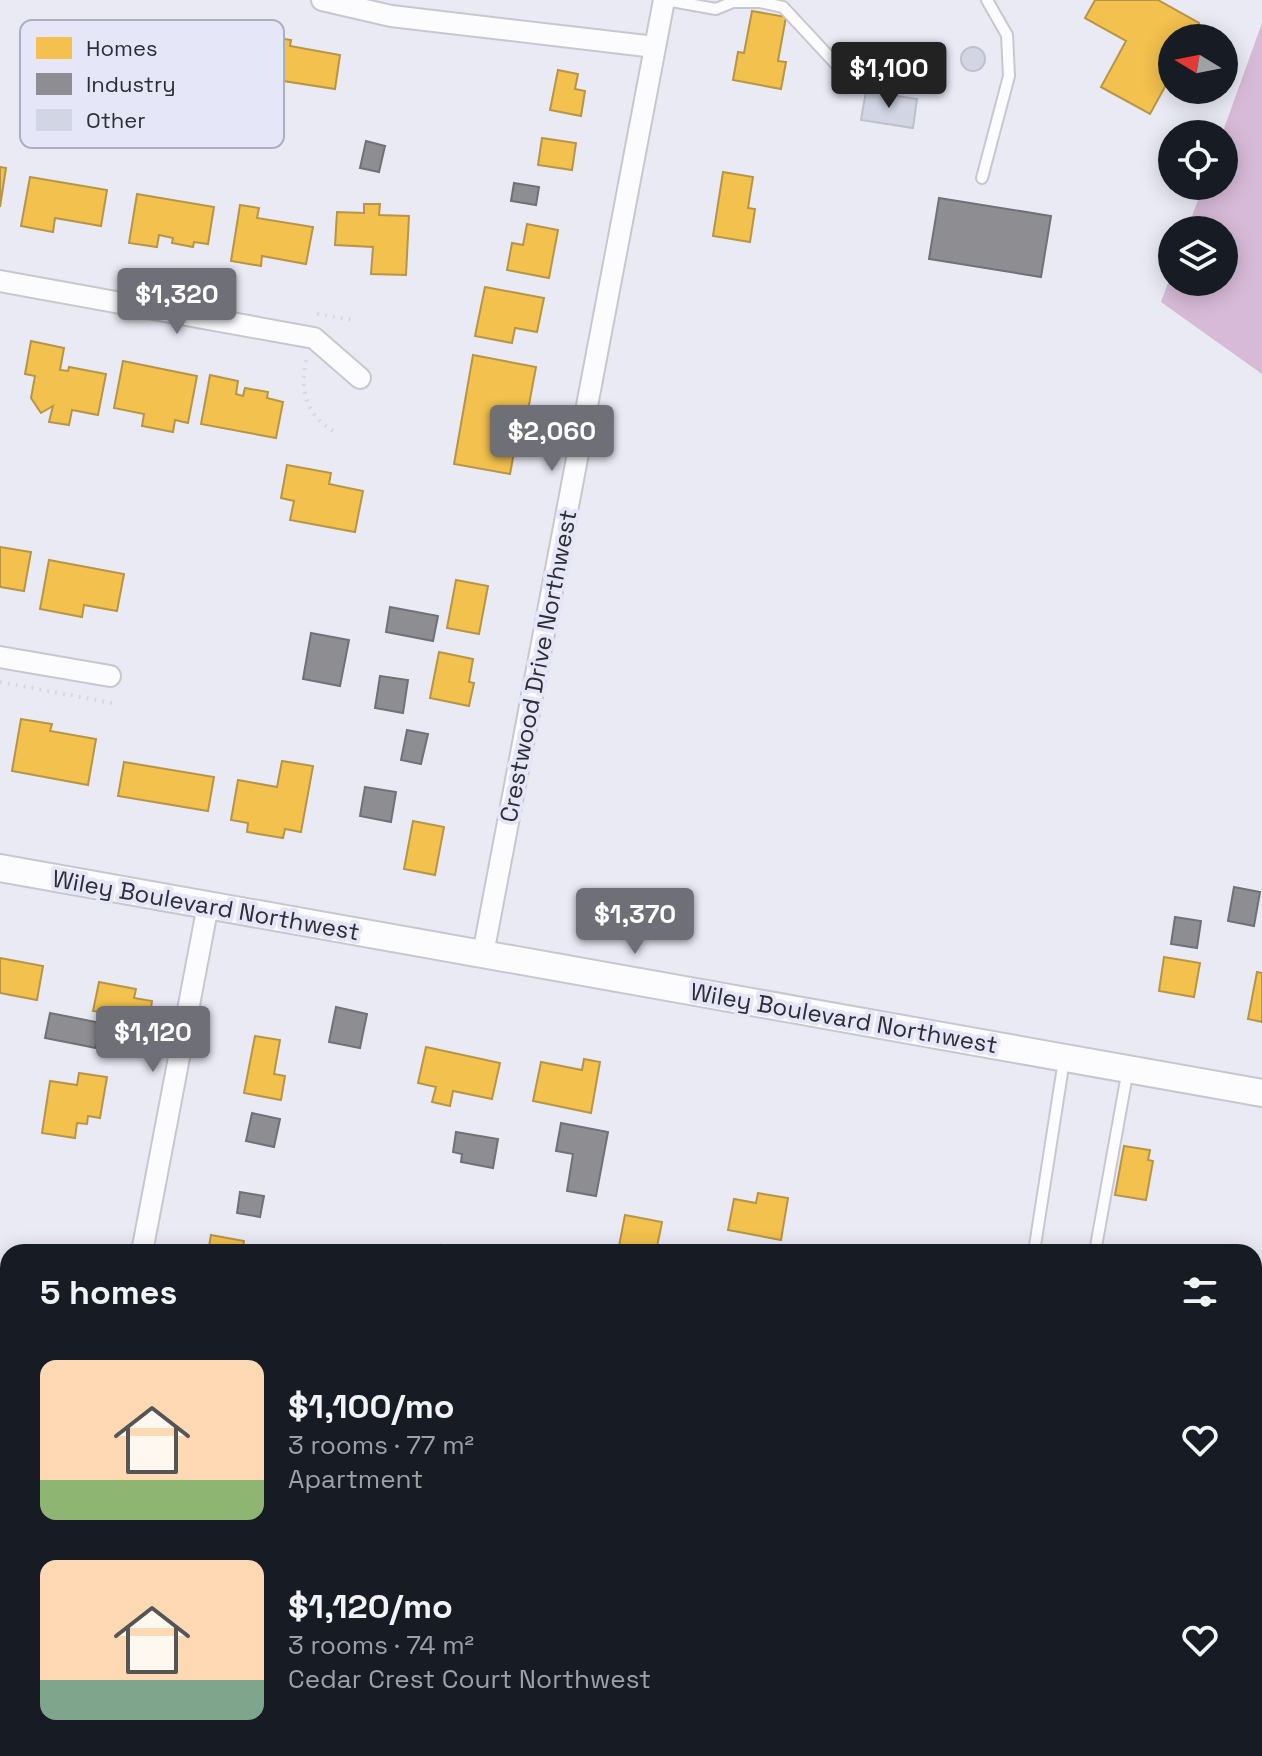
<!DOCTYPE html>
<meta charset="utf-8">
<style>
:root{--surface:#171b24;--page:#242831;--text:#f1f3f6;--muted:#9ea1a6;--accent:#6f6f78}
body{margin:0;font-family:"Space Grotesk",sans-serif;background:var(--page);color:var(--text);height:100vh;display:flex;flex-direction:column;font-size:30px;white-space:nowrap}
*{box-sizing:border-box;margin:0}
p{font-size:26px;color:var(--muted)}
.icon{flex:none;width:44px;height:44px;fill:none;stroke:currentColor;stroke-width:2;stroke-linecap:round;stroke-linejoin:round}
.map{position:relative;flex:1;overflow:hidden}
.details{position:absolute;left:0px;top:1244px;width:1262px;height:512px;display:flex;flex-direction:column;background:var(--surface);border-radius:24px 24px 0 0;box-shadow:0 4px 20px #0003}
.details>*{flex:none}
.needle{width:52px;rotate:280deg}
.controls{position:absolute;left:1158px;top:24px;display:grid;gap:16px}
.controls a{display:grid;place-items:center;width:80px;height:80px;border-radius:50%;background:var(--surface);box-shadow:0 4px 20px #0003;font-size:40px}
.price{position:absolute;translate:-50% -68px;padding:0 18px;border-radius:8px;background:var(--accent);color:#fff;font-size:26px;line-height:52px;filter:drop-shadow(0 2px 4px #0008)}
.price::after{content:'';position:absolute;left:50%;top:48px;width:24px;height:18px;margin-left:-12px;background:inherit;clip-path:polygon(0 0,100% 0,50% 100%)}
.price.active{background:#222;color:#fff}
ul{padding:0;list-style:none}
li{display:flex;align-items:center;gap:24px;height:200px;padding:0 40px}
li span{display:grid;place-items:center;flex:none;width:224px;height:160px;border-radius:16px;color:#555}
li>.icon{margin-inline-start:auto}
span .icon{width:96px;height:96px;fill:#fffc;stroke-width:1}
li b{font-size:34px}
h2{display:flex;justify-content:space-between;align-items:center;height:96px;padding:0 40px;font-size:34px}
.map>svg:first-child{display:block}
</style>
<div class="map">
<svg width="1262" height="1756" viewBox="0 0 1262 1756">
<rect width="100%" height="100%" fill="#eaeaf5"/>
<path fill="#d7bad7" d="M 1262,23 L 1262,374 L 1161,302 L 1172,272 L 1172,282 L 1224,282 L 1224,230 L 1187,230 L 1203,186 L 1224,186 L 1224,134 L 1222,134 Z"/>
<path fill="#f2c14e" stroke="#b79546" stroke-width="2" d="M 1095,0 L 1158,0 L 1199,23 L 1191,38 L 1172,38 L 1172,74 L 1150,114 L 1101,87 L 1126,41 L 1085,18 Z
M 752,11 L 786,17 L 778,61 L 786,62 L 781,89 L 733,80 L 738,52 L 744,53 Z
M 259,35 L 291,40 L 290,46 L 340,55 L 335,89 L 283,81 L 282,87 L 251,82 Z
M 558,70 L 578,74 L 575,89 L 585,91 L 581,116 L 550,110 Z
M 542,138 L 576,143 L 572,170 L 538,165 Z
M 0,167 L 6,168 L 0,207 Z
M 723,172 L 753,177 L 748,208 L 755,209 L 750,242 L 713,236 Z
M 30,177 L 107,190 L 101,226 L 55,218 L 53,232 L 21,226 Z
M 137,194 L 214,207 L 208,244 L 194,242 L 193,247 L 172,243 L 173,238 L 159,235 L 157,247 L 129,243 Z
M 364,204 L 380,204 L 379,215 L 409,216 L 406,275 L 371,274 L 373,247 L 335,245 L 337,212 L 364,213 Z
M 240,205 L 259,208 L 257,218 L 313,227 L 306,264 L 262,256 L 261,266 L 231,261 Z
M 527,224 L 558,230 L 549,278 L 507,270 L 512,243 L 523,245 Z
M 485,287 L 544,298 L 537,332 L 515,328 L 512,343 L 475,336 Z
M 31,341 L 64,348 L 60,370 L 68,371 L 69,367 L 106,374 L 98,415 L 72,410 L 69,425 L 49,422 L 53,406 L 41,413 L 31,398 L 35,376 L 25,374 Z
M 473,355 L 536,367 L 528,410 L 514,408 L 509,435 L 517,436 L 510,474 L 454,464 Z
M 123,361 L 197,376 L 188,423 L 175,420 L 173,432 L 142,426 L 144,414 L 114,408 Z
M 210,375 L 238,381 L 236,394 L 243,396 L 245,388 L 268,392 L 267,398 L 283,402 L 276,438 L 201,424 Z
M 287,465 L 331,473 L 329,484 L 363,491 L 355,532 L 290,520 L 294,501 L 281,498 Z
M 0,547 L 31,552 L 24,591 L 0,587 Z
M 49,560 L 124,574 L 117,611 L 84,605 L 82,617 L 40,609 Z
M 456,580 L 488,586 L 479,634 L 447,628 Z
M 439,652 L 473,659 L 469,682 L 474,683 L 469,706 L 430,698 Z
M 21,719 L 52,724 L 50,731 L 96,739 L 88,785 L 12,771 Z
M 282,761 L 313,766 L 301,832 L 285,829 L 283,838 L 247,832 L 248,823 L 231,820 L 238,780 L 277,787 Z
M 124,762 L 214,777 L 208,811 L 118,796 Z
M 413,821 L 444,827 L 435,875 L 404,869 Z
M 1164,957 L 1200,963 L 1194,997 L 1159,991 Z
M 0,958 L 43,966 L 37,1000 L 0,993 Z
M 1257,972 L 1262,973 L 1262,1022 L 1248,1019 Z
M 99,982 L 136,989 L 134,998 L 152,1001 L 149,1021 L 93,1011 Z
M 255,1036 L 280,1040 L 274,1074 L 285,1076 L 281,1100 L 244,1093 Z
M 426,1047 L 500,1063 L 492,1099 L 453,1091 L 450,1106 L 432,1102 L 436,1087 L 418,1083 Z
M 584,1059 L 600,1062 L 591,1113 L 533,1101 L 541,1062 L 582,1070 Z
M 79,1073 L 107,1077 L 100,1118 L 88,1116 L 87,1124 L 77,1123 L 75,1138 L 42,1133 L 50,1081 L 77,1085 Z
M 1124,1146 L 1150,1150 L 1148,1160 L 1153,1161 L 1146,1200 L 1115,1195 Z
M 758,1193 L 788,1198 L 781,1240 L 728,1230 L 734,1199 L 756,1203 Z
M 625,1215 L 662,1222 L 656,1252 L 641,1252 L 619,1246 Z
M 211,1235 L 244,1241 L 242,1252 L 208,1252 Z
M 839,1245 L 876,1252 L 838,1252 Z
M 0,1413 L 8,1415 L 5,1477 L 0,1476 Z
M 0,1503 L 8,1505 L 8,1521 L 0,1520 Z
M 1254,1721 L 1262,1730 L 1262,1756 L 1209,1756 L 1217,1748 L 1254,1748 Z
M 352,1748 L 381,1748 L 380,1754 Z
M 776,1749 L 797,1753 L 796,1756 L 774,1756 Z"/>
<path fill="#8d8d92" stroke="#707076" stroke-width="2" d="M 366,141 L 385,146 L 379,172 L 360,168 Z
M 514,183 L 539,187 L 536,205 L 511,201 Z
M 939,198 L 1051,216 L 1041,277 L 929,259 Z
M 390,607 L 438,616 L 433,641 L 386,632 Z
M 311,633 L 349,640 L 340,686 L 303,679 Z
M 380,676 L 408,680 L 403,713 L 375,708 Z
M 407,730 L 428,734 L 421,764 L 401,760 Z
M 365,787 L 396,792 L 391,822 L 360,816 Z
M 1234,887 L 1260,892 L 1254,926 L 1228,921 Z
M 1175,917 L 1201,921 L 1197,948 L 1171,944 Z
M 336,1007 L 367,1014 L 360,1048 L 329,1042 Z
M 50,1013 L 101,1023 L 96,1048 L 45,1038 Z
M 252,1113 L 280,1119 L 274,1147 L 246,1141 Z
M 561,1123 L 608,1132 L 596,1196 L 567,1191 L 573,1154 L 556,1151 Z
M 456,1132 L 498,1139 L 493,1168 L 461,1162 L 462,1154 L 453,1152 Z
M 240,1192 L 264,1196 L 260,1217 L 237,1213 Z
M 441,1245 L 470,1251 L 470,1252 L 440,1252 Z
M 1254,1267 L 1262,1268 L 1258,1293 L 1254,1293 Z
M 550,1748 L 605,1748 L 603,1756 L 549,1756 Z"/>
<g fill="none" stroke-linecap="round" stroke-linejoin="round">
<path stroke="#a5cdf1" stroke-width="7" d="M 1254,1476 L 1262,1475"/>
</g>
<path fill="#d1d5e4" stroke="#bfc1c9" stroke-width="2" d="M961 59a12 12 0 1 1 24 0a12 12 0 1 1-24 0Z
M 866,91 L 917,99 L 913,128 L 861,120 Z"/>
<g fill="none" stroke-linecap="round" stroke-linejoin="round">
<g stroke="#c8c7cf" stroke-width="14">
<path id="service" d="M 666,0 L 716,9 L 733,2 L 760,2 L 783,7 L 836,64 L 862,69
M 982,178 L 1009,76 L 1007,35 L 987,0
M 1034,1252 L 1064,1060
M 1095,1252 L 1128,1069"/>
</g>
<g stroke="#c8c7cf" stroke-width="24">
<path id="minor" d="M 322,0 L 391,16 L 655,47
M 0,281 L 314,338 L 360,378
M 0,657 L 110,676
M 483,954 L 664,0
M 142,1252 L 208,905
M 44,1756 L 46,1748"/>
</g>
<g stroke="#c8c7cf" stroke-width="30">
<path id="tertiary" d="M 0,868 L 1262,1093"/>
</g>
<path stroke="#d8d8db" stroke-width="4" stroke-dasharray="2 6" stroke-linecap="butt" d="M 317,314 L 353,320
M 306,360 C 300,389 305,414 333,431
M 0,682 L 112,703"/>
<use href="#service" stroke="#fcfcfe" stroke-width="10"/>
<use href="#minor" stroke="#fcfcfe" stroke-width="20"/>
<use href="#tertiary" stroke="#fcfcfe" stroke-width="26"/>
</g>
<g text-anchor="middle" dominant-baseline="central" stroke-width="8" stroke-linejoin="round" paint-order="stroke">
<g font-size="24" fill="#2d2d34" stroke="#e6e6f9">
<text transform="translate(538 666) rotate(-79)">Crestwood Drive Northwest</text>
<text transform="translate(206 905) rotate(10)">Wiley Boulevard Northwest</text>
<text transform="translate(844 1018) rotate(10)">Wiley Boulevard Northwest</text>
</g>
</g>
<rect x="20" y="20" width="264" height="128" rx="12" fill="#e6e6f9" stroke="#aeaebe" stroke-width="2"/>
<rect x="36" y="37" width="36" height="22" fill="#f2c14e"/>
<rect x="36" y="73" width="36" height="22" fill="#8d8d92"/>
<rect x="36" y="109" width="36" height="22" fill="#d1d5e4"/>
<g font-size="22" fill="#2d2d34">
<text x="86" y="56">Homes</text>
<text x="86" y="92">Industry</text>
<text x="86" y="128">Other</text>
</g>
</svg>
<div class="controls">
<a><svg class="needle" viewBox="-14 -14 28 28"><path d="M0-13l5 13h-10z" fill="#e53935"/><path d="M0 13l5-13h-10z" fill="#9ea1a6"/></svg></a>
<a><svg class="icon" aria-label="locate" viewBox="0 0 24 24"><circle cx="12" cy="12" r="6"/><path d="M12 2v4M12 18v4M2 12h4M18 12h4"/></svg></a>
<a><svg class="icon" aria-label="layers" viewBox="0 0 24 24"><path d="M12 4l9 5-9 5-9-5zM3 14l9 5 9-5"/></svg></a>
</div>
<b class="price active" style="left:889px;top:110px">$1,100</b>
<b class="price" style="left:177px;top:336px">$1,320</b>
<b class="price" style="left:552px;top:473px">$2,060</b>
<b class="price" style="left:635px;top:956px">$1,370</b>
<b class="price" style="left:153px;top:1074px">$1,120</b>
<section class="details">
<h2>5 homes<svg class="icon" aria-label="filters" viewBox="0 0 24 24"><path d="M4 7h16M4 17h16"/><circle cx="9" cy="7" r="2"/><circle cx="15" cy="17" r="2"/></svg></h2>
<ul>
<li><span style="background:linear-gradient(#ffd9b3 75%,#8fb573 0)"><svg class="icon" aria-label="home" viewBox="0 0 24 24"><path d="M3 11l9-7 9 7M6 9v11h12V9"/></svg></span><div><b>$1,100/mo</b><p>3 rooms · 77 m²</p><p>Apartment</p></div><svg class="icon" aria-label="heart" viewBox="0 0 24 24"><path d="M12 20l-8-8c-3-5 5-10 8-4 3-6 11-1 8 4z"/></svg></li>
<li><span style="background:linear-gradient(#ffd9b3 75%,#7fa58c 0)"><svg class="icon" aria-label="home" viewBox="0 0 24 24"><path d="M3 11l9-7 9 7M6 9v11h12V9"/></svg></span><div><b>$1,120/mo</b><p>3 rooms · 74 m²</p><p>Cedar Crest Court Northwest</p></div><svg class="icon" aria-label="heart" viewBox="0 0 24 24"><path d="M12 20l-8-8c-3-5 5-10 8-4 3-6 11-1 8 4z"/></svg></li>
</ul>
</section>
</div>
